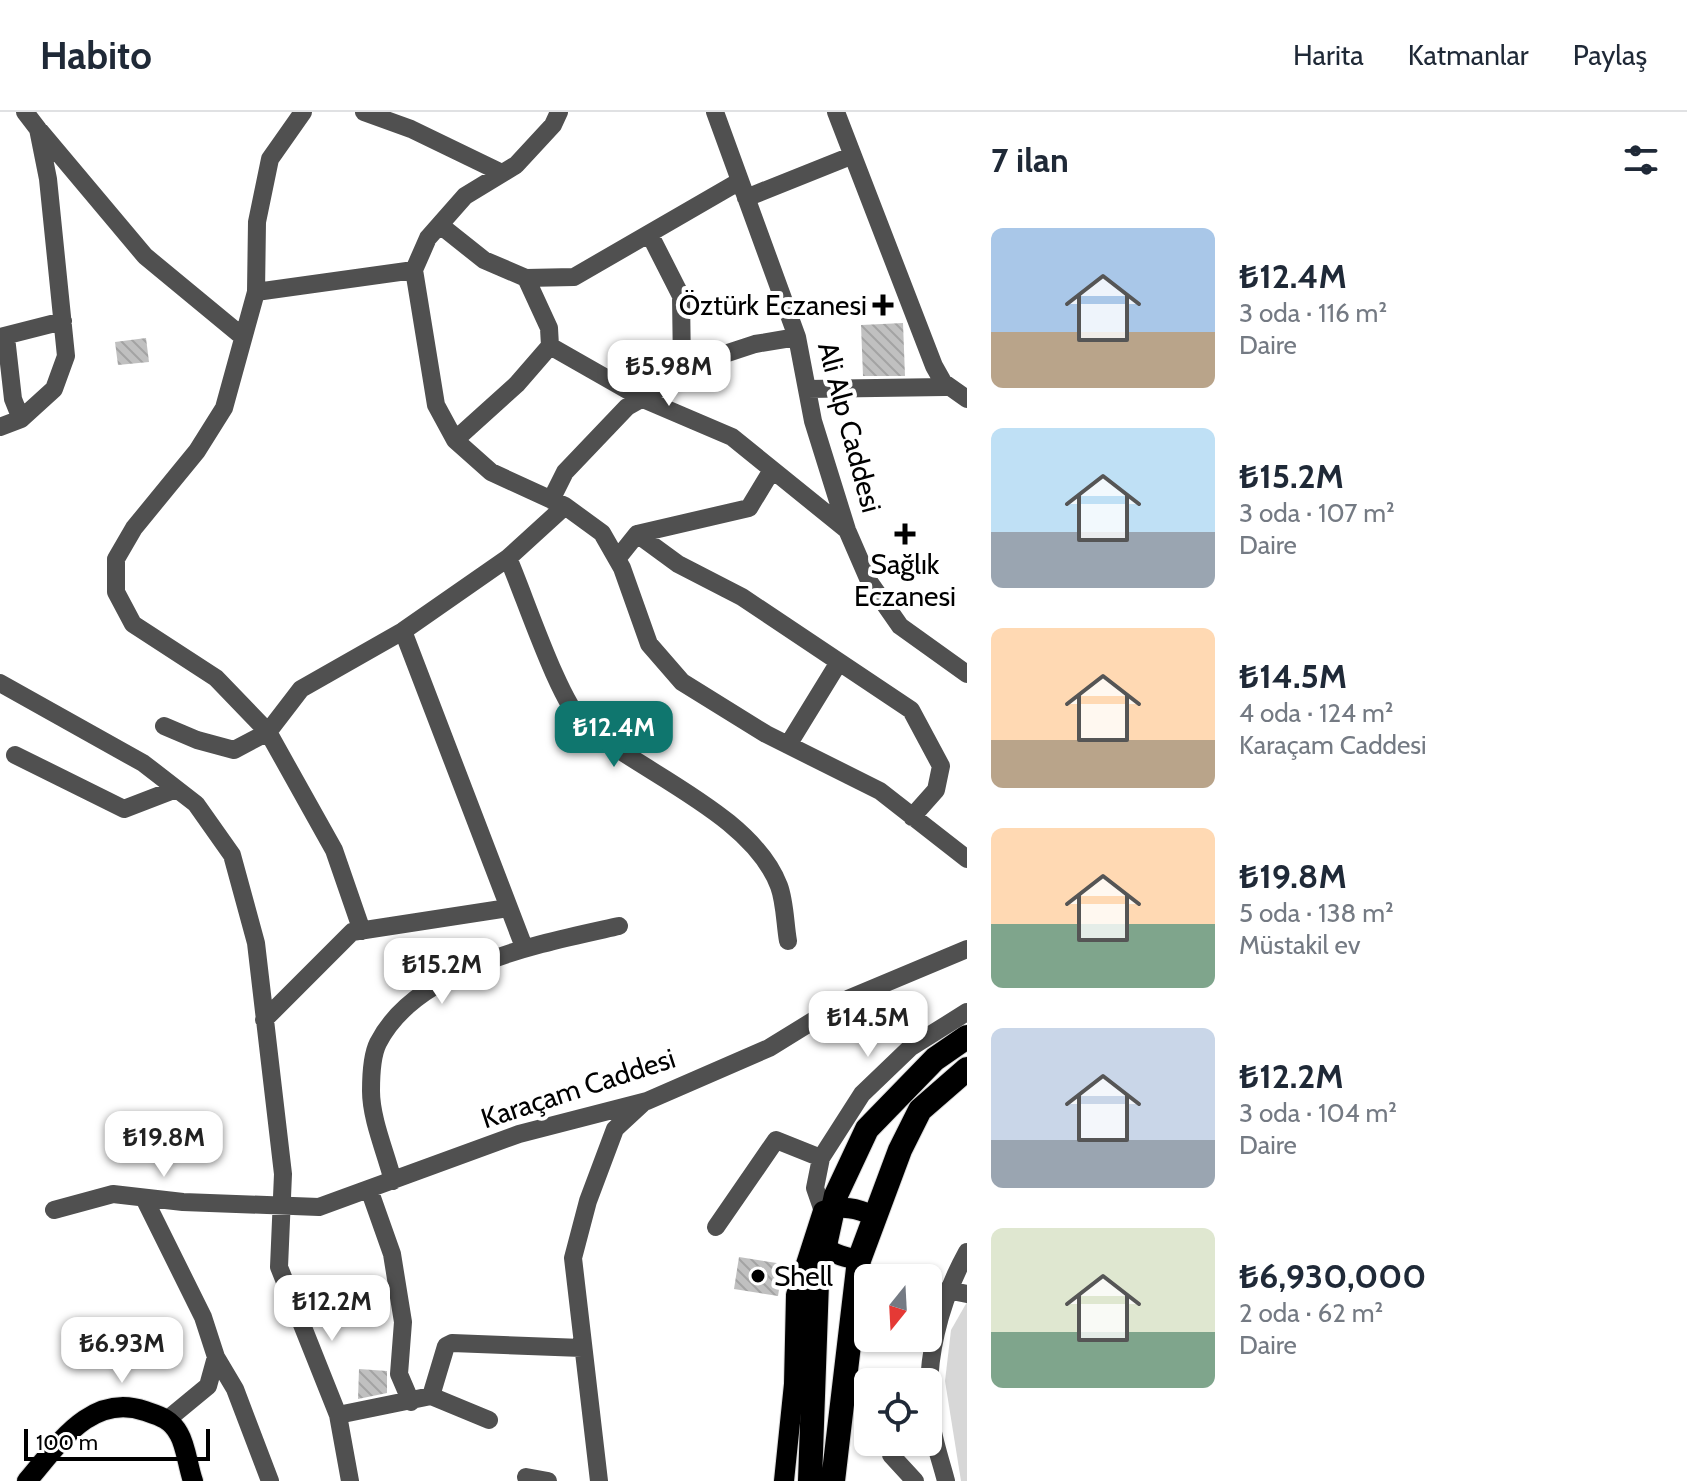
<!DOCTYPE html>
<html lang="tr">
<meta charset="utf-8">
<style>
:root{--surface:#fff;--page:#f2f2f3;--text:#1f2937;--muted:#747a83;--line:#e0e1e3;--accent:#0f766e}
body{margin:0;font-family:Cabin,sans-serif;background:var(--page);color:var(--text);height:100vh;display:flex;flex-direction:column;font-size:30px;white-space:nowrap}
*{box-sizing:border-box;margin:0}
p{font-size:26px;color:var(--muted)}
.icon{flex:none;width:44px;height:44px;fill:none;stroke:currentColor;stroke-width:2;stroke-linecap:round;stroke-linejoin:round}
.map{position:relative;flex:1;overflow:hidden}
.drawer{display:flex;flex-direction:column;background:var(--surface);width:720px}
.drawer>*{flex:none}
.needle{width:52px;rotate:198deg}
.fabs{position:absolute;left:854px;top:1152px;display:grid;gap:16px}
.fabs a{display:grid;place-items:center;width:88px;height:88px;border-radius:12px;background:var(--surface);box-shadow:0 2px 6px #0004;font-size:40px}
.scale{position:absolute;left:24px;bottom:20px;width:186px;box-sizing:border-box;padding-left:8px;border:4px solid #000;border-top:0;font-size:22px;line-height:28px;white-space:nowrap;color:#000;-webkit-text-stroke:6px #fff;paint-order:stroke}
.price{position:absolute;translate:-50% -68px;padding:0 18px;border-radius:16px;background:#fff;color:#222;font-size:26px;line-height:52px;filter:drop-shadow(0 2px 4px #0008)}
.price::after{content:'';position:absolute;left:50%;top:48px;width:24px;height:18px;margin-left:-12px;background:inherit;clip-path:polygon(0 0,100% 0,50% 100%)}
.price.current{background:var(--accent);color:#fff}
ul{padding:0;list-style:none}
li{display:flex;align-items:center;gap:24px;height:200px;padding:0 24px}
li span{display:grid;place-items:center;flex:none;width:224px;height:160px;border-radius:12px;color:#555}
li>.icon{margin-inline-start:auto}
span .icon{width:96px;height:96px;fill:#fffc;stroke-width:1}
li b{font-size:34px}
h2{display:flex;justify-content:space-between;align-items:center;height:96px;padding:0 24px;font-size:34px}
header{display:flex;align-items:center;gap:48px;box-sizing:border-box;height:112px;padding:0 40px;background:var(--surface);border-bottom:2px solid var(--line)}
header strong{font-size:38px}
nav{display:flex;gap:44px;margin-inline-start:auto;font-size:28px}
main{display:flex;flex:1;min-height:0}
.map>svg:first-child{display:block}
</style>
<header>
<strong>Habito</strong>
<nav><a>Harita</a><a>Katmanlar</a><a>Paylaş</a></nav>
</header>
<main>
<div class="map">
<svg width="967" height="1369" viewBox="0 0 967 1369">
<defs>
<pattern id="building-back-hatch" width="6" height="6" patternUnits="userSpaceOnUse" patternTransform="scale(2)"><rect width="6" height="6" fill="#c0c0c0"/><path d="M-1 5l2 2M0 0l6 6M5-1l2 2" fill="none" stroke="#a3a3a3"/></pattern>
</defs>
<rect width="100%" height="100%" fill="#fff"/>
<path fill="#d7d7d7" d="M 967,1190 L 967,1369 L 961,1369 L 945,1269 L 951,1218 Z"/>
<path fill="url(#building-back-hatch)" d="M 903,211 L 905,264 L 863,264 L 861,213 Z
M 146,226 L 149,250 L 118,253 L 115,230 Z
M 739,1145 L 783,1152 L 778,1184 L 734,1177 Z
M 359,1257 L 387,1259 L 387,1281 L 358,1287 Z"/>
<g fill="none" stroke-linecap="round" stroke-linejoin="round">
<g stroke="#dbdbdb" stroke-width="22">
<path id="major" d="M 817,1125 C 826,1141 843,1145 859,1148
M 27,1369 C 58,1333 91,1280 145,1299 C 160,1304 171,1307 179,1322 C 186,1334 188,1355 193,1369
M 784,1369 L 794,1272 L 796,1183 L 823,1099 C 842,1093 857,1096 874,1104"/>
</g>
<g stroke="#dbdbdb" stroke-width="26">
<path id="highway" d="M 810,1369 L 817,1170 L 836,1083 L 867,1017 L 935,947 L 967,925
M 833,1369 L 859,1148 L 900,1038 L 920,998 L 967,957"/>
</g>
<path stroke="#505050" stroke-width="18" d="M 303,0 L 270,47 L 257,110 L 256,180 L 224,296 L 197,339 L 134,416 L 116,447 L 116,480 L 133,512 L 216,566 L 268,620 L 334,738 L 362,819
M 364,0 L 411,17 L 502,61
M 559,0 L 553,13 L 516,53 L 465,84 L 428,126 L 414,158 L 436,293 L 455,328 L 491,360 L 565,394 L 602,421 L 622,456 L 649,532 L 682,570 L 766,622 L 880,679 L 967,747
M 715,0 L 797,225 L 813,309 L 847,418 L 870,471 L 900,514 L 967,562
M 836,0 L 934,254 L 943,270 L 967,287
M 40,19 L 145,144 L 243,225
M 746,86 L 851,44
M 440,113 L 484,148 L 526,166 L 574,165 L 740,69
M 650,123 L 681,184 L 682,256
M 256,180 L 414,158
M 0,225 L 63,209
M 6,225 L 13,287 L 21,307
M 550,234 L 643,287 L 732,325 L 847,418
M 807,277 L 945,275 L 943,270
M 0,315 L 21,307 L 54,277 L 66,244 L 48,67 L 38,17 L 25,0
M 455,328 L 517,272 L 550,234 L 549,216 L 526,166
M 551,388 L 565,360 L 627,295 L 659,277 L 682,256 L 755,232 L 797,225
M 637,422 L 678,452 L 742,485 L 911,598 L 941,654 L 936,678 L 912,705
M 508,446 C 524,482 559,590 584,612 C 639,660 752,702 779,774 C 785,790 785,812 788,829
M 617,447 L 637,422 L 749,396 L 772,358
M 403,519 L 524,835
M 0,571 L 143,651 L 196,692 L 232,743 L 256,831 L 283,1062 L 279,1155 L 338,1303 L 350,1369
M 164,614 L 197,628 L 234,638 L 268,620 L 301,577 L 403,519 L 508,446 L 565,394
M 788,633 L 839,550
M 15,643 L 124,697 L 176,677
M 264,908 L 352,820 L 508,796
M 821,1046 L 862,982 L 911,935 L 967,900
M 393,1069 C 386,1041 371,1007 371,979 C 371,966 372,943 378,931 C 417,854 543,831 619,814
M 369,1077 L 392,1142 L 403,1210 L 399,1262 L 411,1290
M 144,1086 L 203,1205 L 216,1245 L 208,1274 L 168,1307
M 54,1098 L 113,1082 L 183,1090 L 319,1095 L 519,1022 L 647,989 L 769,936 L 850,886 L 967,837
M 716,1115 L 776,1028 L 821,1046 L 815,1076 L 823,1099
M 947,1178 L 967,1182
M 216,1245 L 235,1277 L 270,1369
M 431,1284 L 446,1234 L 452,1231 L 582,1236
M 338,1303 L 431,1284 L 489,1308
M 905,1330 L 891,1343 L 915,1369
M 526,1365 L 548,1369
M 599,1369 L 573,1146 L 588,1089 L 615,1017 L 642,992
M 946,1369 C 941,1349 933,1328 931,1308 C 923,1251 940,1189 967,1140"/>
<use href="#major" stroke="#000" stroke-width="20"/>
<use href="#highway" stroke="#000" stroke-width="24"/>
</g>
<g fill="#000" stroke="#fff" stroke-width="3">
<path d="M879 181h8v8h8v8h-8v8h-8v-8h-8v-8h8z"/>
<path d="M901 410h8v8h8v8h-8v8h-8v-8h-8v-8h8z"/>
<circle cx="758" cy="1164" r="8"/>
</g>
<g text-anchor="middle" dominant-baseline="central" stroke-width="8" stroke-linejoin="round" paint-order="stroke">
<g font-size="28" fill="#000" stroke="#fff" text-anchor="end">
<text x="867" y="193">Öztürk Eczanesi</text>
<text x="905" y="452" text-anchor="middle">Sağlık<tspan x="905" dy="32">Eczanesi</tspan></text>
<text x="774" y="1164" text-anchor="start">Shell</text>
</g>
<g font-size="28" fill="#000" stroke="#fff">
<text transform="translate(850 315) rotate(75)">Ali Alp Caddesi</text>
<text transform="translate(578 976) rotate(-18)">Karaçam Caddesi</text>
</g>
</g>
</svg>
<div class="fabs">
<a><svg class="needle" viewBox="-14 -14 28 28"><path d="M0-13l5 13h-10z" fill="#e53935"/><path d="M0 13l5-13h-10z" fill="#747a83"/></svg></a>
<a><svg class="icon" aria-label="locate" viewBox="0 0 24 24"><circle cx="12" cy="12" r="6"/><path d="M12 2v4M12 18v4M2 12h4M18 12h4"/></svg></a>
</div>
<div class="scale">100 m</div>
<b class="price" style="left:669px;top:296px">₺5.98M</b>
<b class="price current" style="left:614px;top:657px">₺12.4M</b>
<b class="price" style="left:442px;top:894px">₺15.2M</b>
<b class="price" style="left:868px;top:947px">₺14.5M</b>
<b class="price" style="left:164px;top:1067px">₺19.8M</b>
<b class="price" style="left:332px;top:1231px">₺12.2M</b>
<b class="price" style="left:122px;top:1273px">₺6.93M</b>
</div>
<section class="drawer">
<h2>7 ilan<svg class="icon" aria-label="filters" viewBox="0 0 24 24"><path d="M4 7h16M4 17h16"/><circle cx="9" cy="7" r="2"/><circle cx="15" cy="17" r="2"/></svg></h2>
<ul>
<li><span style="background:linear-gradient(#a9c7e8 65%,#b9a48a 0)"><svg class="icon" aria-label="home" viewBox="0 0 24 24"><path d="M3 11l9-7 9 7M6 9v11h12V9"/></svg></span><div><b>₺12.4M</b><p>3 oda · 116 m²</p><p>Daire</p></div></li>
<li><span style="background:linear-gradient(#bfe0f5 65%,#9aa5b1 0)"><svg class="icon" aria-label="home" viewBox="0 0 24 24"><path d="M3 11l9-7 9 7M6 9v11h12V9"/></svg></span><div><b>₺15.2M</b><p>3 oda · 107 m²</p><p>Daire</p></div></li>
<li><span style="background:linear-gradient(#ffd9b3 70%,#b9a48a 0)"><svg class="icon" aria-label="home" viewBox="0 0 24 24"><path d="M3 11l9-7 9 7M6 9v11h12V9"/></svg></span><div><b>₺14.5M</b><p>4 oda · 124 m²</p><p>Karaçam Caddesi</p></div></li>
<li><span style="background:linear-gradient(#ffd9b3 60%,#7fa58c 0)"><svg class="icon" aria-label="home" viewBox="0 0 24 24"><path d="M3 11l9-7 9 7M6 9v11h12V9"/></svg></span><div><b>₺19.8M</b><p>5 oda · 138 m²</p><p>Müstakil ev</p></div></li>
<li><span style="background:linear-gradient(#c9d6e8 70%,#9aa5b1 0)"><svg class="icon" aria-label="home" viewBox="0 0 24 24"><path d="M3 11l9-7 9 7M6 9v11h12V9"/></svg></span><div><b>₺12.2M</b><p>3 oda · 104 m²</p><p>Daire</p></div></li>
<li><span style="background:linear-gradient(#dfe7d0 65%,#7fa58c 0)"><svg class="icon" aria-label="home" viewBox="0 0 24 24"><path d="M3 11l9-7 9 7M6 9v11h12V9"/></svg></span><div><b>₺6,930,000</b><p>2 oda · 62 m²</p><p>Daire</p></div></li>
</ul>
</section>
</main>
